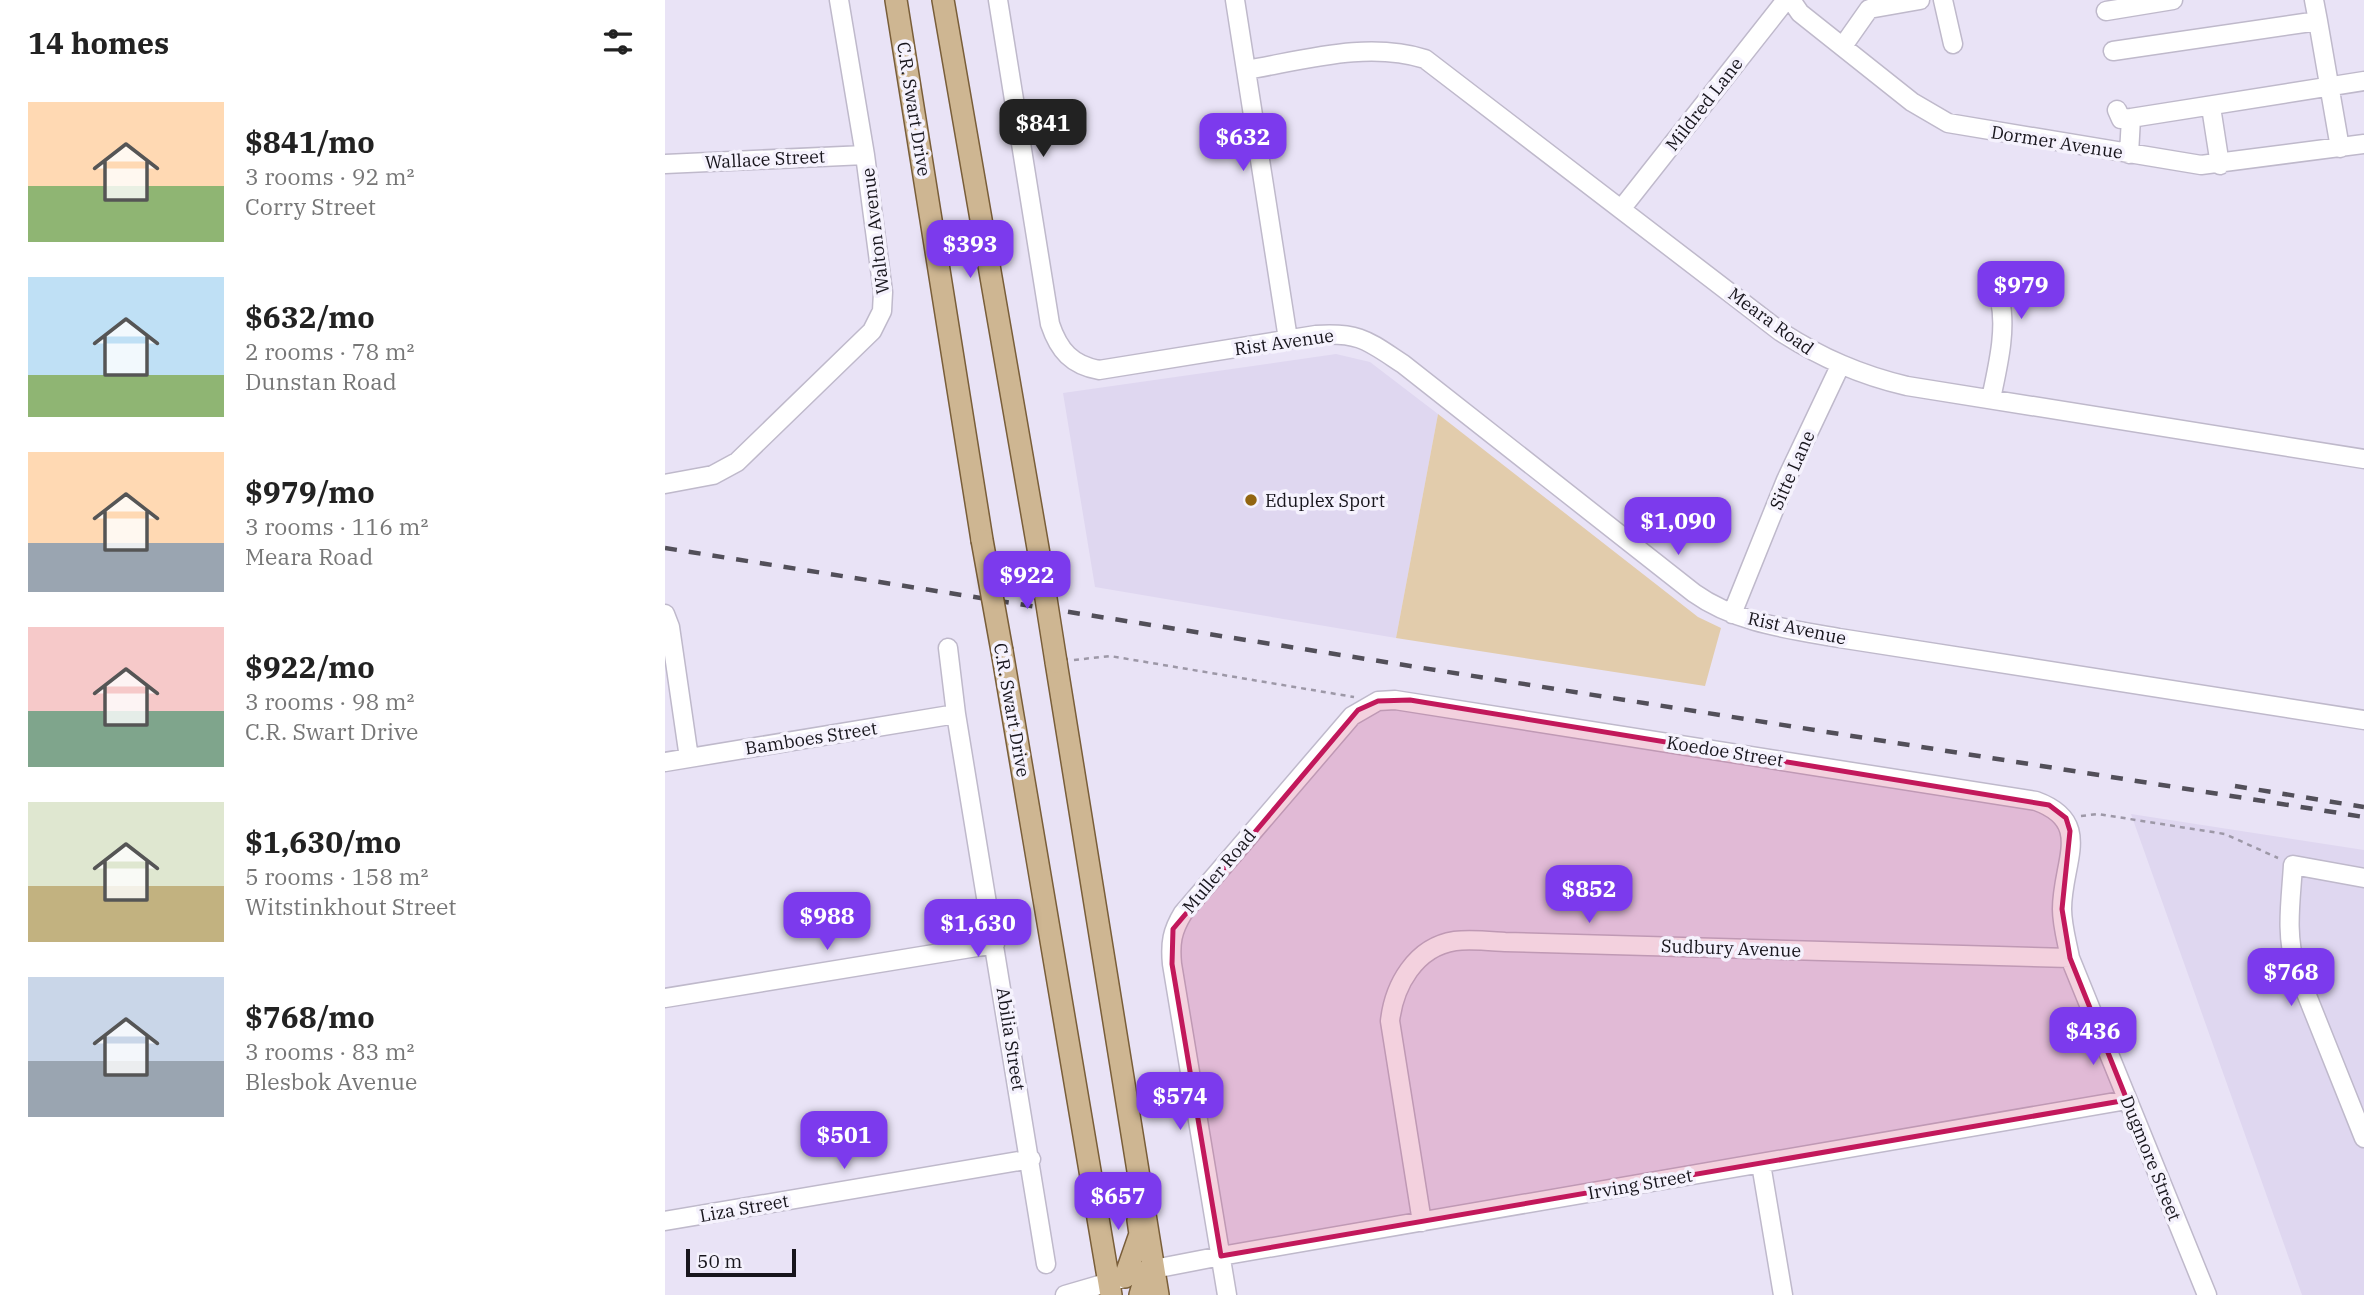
<!DOCTYPE html>
<meta charset="utf-8">
<style>
:root{--surface:#fff;--page:#f6f6f6;--text:#222;--muted:#767676;--accent:#7c3aed}
body{margin:0;font-family:"IBM Plex Serif",serif;background:var(--page);color:var(--text);height:100vh;display:flex;flex-direction:column;font-size:26px;white-space:nowrap}
*{box-sizing:border-box;margin:0}
p{font-size:23px;color:var(--muted)}
.icon{flex:none;width:38px;height:38px;fill:none;stroke:currentColor;stroke-width:2;stroke-linecap:round;stroke-linejoin:round}
.map{position:relative;flex:1;overflow:hidden}
.side{display:flex;flex-direction:column;background:var(--surface);width:665px}
.side>*{flex:none}
.scale{position:absolute;left:21px;bottom:18px;width:110px;box-sizing:border-box;padding-left:7px;border:4px solid #17151c;border-top:0;font-size:19px;line-height:24px;white-space:nowrap;color:#17151c;-webkit-text-stroke:5px #f5f2fd;paint-order:stroke}
.price{position:absolute;translate:-50% -60px;padding:0 16px;border-radius:14px;background:var(--accent);color:#fff;font-size:23px;line-height:46px;filter:drop-shadow(0 2px 4px #0008)}
.price::after{content:'';position:absolute;left:50%;top:42px;width:21px;height:16px;margin-left:-10px;background:inherit;clip-path:polygon(0 0,100% 0,50% 100%)}
.price.on{background:#222;color:#fff}
ul{padding:0;list-style:none}
li{display:flex;align-items:center;gap:21px;height:175px;padding:0 28px}
li span{display:grid;place-items:center;flex:none;width:196px;height:140px;border-radius:0px;color:#555}
li>.icon{margin-inline-start:auto}
span .icon{width:84px;height:84px;fill:#fffc;stroke-width:1}
li b{font-size:30px}
h2{display:flex;justify-content:space-between;align-items:center;height:84px;padding:0 28px;font-size:30px}
main{display:flex;flex:1;min-height:0}
.map>svg:first-child{display:block}
</style>
<main>
<section class="side">
<h2>14 homes<svg class="icon" aria-label="filters" viewBox="0 0 24 24"><path d="M4 7h16M4 17h16"/><circle cx="9" cy="7" r="2"/><circle cx="15" cy="17" r="2"/></svg></h2>
<ul>
<li><span style="background:linear-gradient(#ffd9b3 60%,#8fb573 0)"><svg class="icon" aria-label="home" viewBox="0 0 24 24"><path d="M3 11l9-7 9 7M6 9v11h12V9"/></svg></span><div><b>$841/mo</b><p>3 rooms · 92 m²</p><p>Corry Street</p></div></li>
<li><span style="background:linear-gradient(#bfe0f5 70%,#8fb573 0)"><svg class="icon" aria-label="home" viewBox="0 0 24 24"><path d="M3 11l9-7 9 7M6 9v11h12V9"/></svg></span><div><b>$632/mo</b><p>2 rooms · 78 m²</p><p>Dunstan Road</p></div></li>
<li><span style="background:linear-gradient(#ffd9b3 65%,#9aa5b1 0)"><svg class="icon" aria-label="home" viewBox="0 0 24 24"><path d="M3 11l9-7 9 7M6 9v11h12V9"/></svg></span><div><b>$979/mo</b><p>3 rooms · 116 m²</p><p>Meara Road</p></div></li>
<li><span style="background:linear-gradient(#f6c9c9 60%,#7fa58c 0)"><svg class="icon" aria-label="home" viewBox="0 0 24 24"><path d="M3 11l9-7 9 7M6 9v11h12V9"/></svg></span><div><b>$922/mo</b><p>3 rooms · 98 m²</p><p>C.R. Swart Drive</p></div></li>
<li><span style="background:linear-gradient(#dfe7d0 60%,#c2b280 0)"><svg class="icon" aria-label="home" viewBox="0 0 24 24"><path d="M3 11l9-7 9 7M6 9v11h12V9"/></svg></span><div><b>$1,630/mo</b><p>5 rooms · 158 m²</p><p>Witstinkhout Street</p></div></li>
<li><span style="background:linear-gradient(#c9d6e8 60%,#9aa5b1 0)"><svg class="icon" aria-label="home" viewBox="0 0 24 24"><path d="M3 11l9-7 9 7M6 9v11h12V9"/></svg></span><div><b>$768/mo</b><p>3 rooms · 83 m²</p><p>Blesbok Avenue</p></div></li>
</ul>
</section>
<div class="map">
<svg width="1699" height="1295" viewBox="0 0 1699 1295">
<rect width="100%" height="100%" fill="#e9e3f6"/>
<path fill="#dfd7f0" d="M 671,354 L 705,362 L 773,414 L 731,638 L 430,587 L 398,393 Z
M 1466,814 L 1699,850 L 1699,1295 L 1637,1295 Z"/>
<path fill="#e2ccac" d="M 773,414 L 1033,617 L 1056,628 L 1040,686 L 731,638 Z"/>
<g fill="none" stroke-linecap="round" stroke-linejoin="round">
<g stroke="#bfb9cb" stroke-width="21">
<path id="minor" d="M 333,0 L 385,324 C 394,351 407,365 434,370 L 651,335 C 695,332 703,341 738,364 L 1029,593 C 1071,623 1124,629 1174,638 L 1699,720
M 570,0 L 623,339
M 1126,0 L 1135,13 L 1247,102 L 1283,123 L 1536,165 L 1699,144
M 1278,0 L 1288,44
M 1649,0 L 1653,21
M 1441,11 L 1508,0
M 1178,46 L 1204,9 L 1255,0
M 1448,51 L 1653,21 L 1675,148
M 581,70 C 640,60 702,41 760,59 L 1116,332 C 1157,358 1195,375 1242,386 L 1699,459
M 1546,107 L 1555,165
M 1452,110 L 1456,119 L 1466,118 L 1699,81
M 1464,154 L 1466,118
M 0,164 L 200,155
M 957,208 L 1121,0
M 1326,399 C 1332,369 1342,331 1335,300 L 1329,297
M 0,484 L 48,475 L 72,462 L 207,331 L 217,311 L 218,292 L 200,155 L 174,0
M 0,614 L 5,627 L 24,758
M 1067,614 L 1121,480 L 1175,366
M 283,648 L 291,714 L 381,1264
M 0,762 L 291,714
M 1699,878 L 1628,865 C 1626,900 1620,934 1631,968 L 1699,1138
M 0,998 L 330,944
M 1096,1164 L 1118,1295
M 0,1221 L 366,1159
M 757,1222 L 725,1021 C 729,986 750,947 790,941 C 805,939 824,941 840,942 L 1405,958
M 400,1295 L 489,1269 L 556,1256 L 1462,1100
M 562,1295 L 507,964 C 505,943 507,931 518,913 L 687,716 L 713,701 L 730,700 L 1371,801 C 1429,822 1397,862 1397,909 C 1397,925 1402,942 1405,958 L 1542,1295"/>
</g>
<g stroke="#795e39" stroke-width="24">
<path id="major" d="M 231,0 L 317,540
M 278,0 L 374,554
M 337,651 L 446,1295
M 391,662 L 493,1295
M 460,1277 L 475,1234 L 473,1220
M 475,1295 L 482,1271"/>
</g>
<path stroke="#9d98a7" stroke-width="2.5" stroke-dasharray="5 5" stroke-linecap="butt" d="M 409,660 L 445,656 L 689,697
M 1416,816 L 1433,814 L 1560,834 L 1613,858"/>
<use href="#minor" stroke="#fff" stroke-width="18"/>
<use href="#major" stroke="#ceb692" stroke-width="21"/>
<path stroke="#524f59" stroke-width="4.5" stroke-dasharray="12 12" stroke-linecap="butt" d="M 0,548 L 1699,817
M 1570,786 L 1699,807"/>
<g stroke="#795e39" stroke-width="24" stroke-linecap="butt">
<path id="major-bridge" d="M 317,540 L 337,651
M 374,554 L 391,662"/>
</g>
<use href="#major-bridge" stroke="#ceb692" stroke-width="21"/>
</g>
<path fill="#c2185b" fill-opacity="0.2" stroke="#c2185b" stroke-width="5" stroke-linejoin="round" d="M 745,700 L 1384,805 L 1401,818 L 1405,831 L 1397,909 L 1405,958 L 1462,1100 L 556,1256 L 507,964 L 508,929 L 693,710 L 713,701 Z"/>
<circle fill="#926510" stroke="#f5f2fd" stroke-width="2.5" cx="586" cy="500" r="7"/>
<g text-anchor="middle" dominant-baseline="central" stroke-width="7" stroke-linejoin="round" paint-order="stroke">
<g font-size="18" fill="#17151c" stroke="#f5f2fd">
<text transform="translate(1039 104) rotate(-52)">Mildred Lane</text>
<text transform="translate(249 109) rotate(81)">C.R. Swart Drive</text>
<text transform="translate(1392 142) rotate(9)">Dormer Avenue</text>
<text transform="translate(100 159) rotate(-3)">Wallace Street</text>
<text transform="translate(210 231) rotate(-97)">Walton Avenue</text>
<text transform="translate(1106 321) rotate(36)">Meara Road</text>
<text transform="translate(619 342) rotate(-8)">Rist Avenue</text>
<text transform="translate(1127 470) rotate(-66)">Sitte Lane</text>
<text transform="translate(1132 628) rotate(12)">Rist Avenue</text>
<text transform="translate(347 710) rotate(80)">C.R. Swart Drive</text>
<text transform="translate(146 738) rotate(-9)">Bamboes Street</text>
<text transform="translate(1060 751) rotate(9)">Koedoe Street</text>
<text transform="translate(554 871) rotate(-50)">Muller Road</text>
<text transform="translate(1066 948) rotate(2)">Sudbury Avenue</text>
<text transform="translate(346 1039) rotate(81)">Abilia Street</text>
<text transform="translate(1486 1158) rotate(68)">Dugmore Street</text>
<text transform="translate(975 1184) rotate(-10)">Irving Street</text>
<text transform="translate(79 1208) rotate(-10)">Liza Street</text>
</g>
<g font-size="18" fill="#17151c" stroke="#f5f2fd" text-anchor="start">
<text x="600" y="500">Eduplex Sport</text>
</g>
</g>
</svg>
<div class="scale">50 m</div>
<b class="price on" style="left:378px;top:159px">$841</b>
<b class="price" style="left:578px;top:173px">$632</b>
<b class="price" style="left:305px;top:280px">$393</b>
<b class="price" style="left:1356px;top:321px">$979</b>
<b class="price" style="left:1013px;top:557px">$1,090</b>
<b class="price" style="left:362px;top:611px">$922</b>
<b class="price" style="left:924px;top:925px">$852</b>
<b class="price" style="left:162px;top:952px">$988</b>
<b class="price" style="left:313px;top:959px">$1,630</b>
<b class="price" style="left:1626px;top:1008px">$768</b>
<b class="price" style="left:1428px;top:1067px">$436</b>
<b class="price" style="left:515px;top:1132px">$574</b>
<b class="price" style="left:179px;top:1171px">$501</b>
<b class="price" style="left:453px;top:1232px">$657</b>
</div>
</main>
